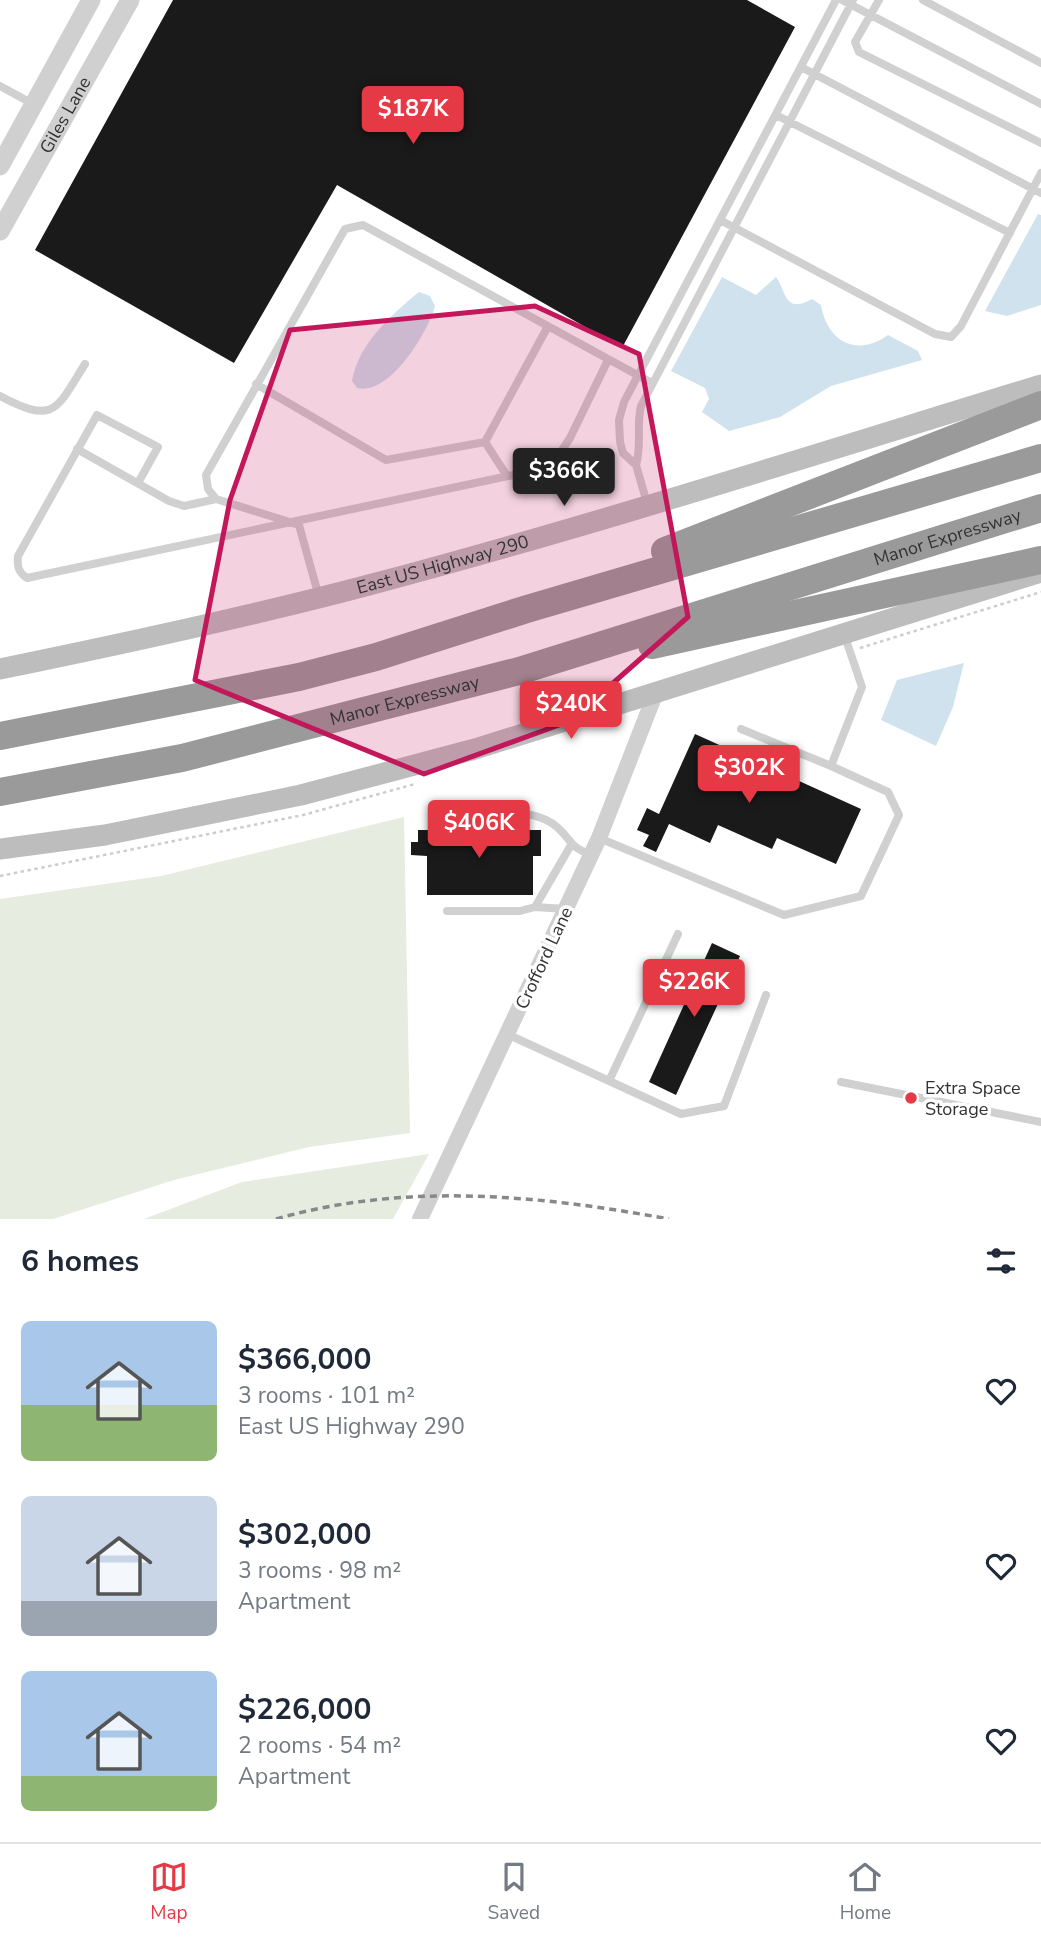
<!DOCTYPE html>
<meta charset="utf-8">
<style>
:root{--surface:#fff;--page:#f2f2f3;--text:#1f2937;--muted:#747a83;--line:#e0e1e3;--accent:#e63946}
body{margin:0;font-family:"Nunito Sans",sans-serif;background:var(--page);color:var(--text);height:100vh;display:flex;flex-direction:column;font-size:26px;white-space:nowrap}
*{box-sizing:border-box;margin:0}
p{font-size:23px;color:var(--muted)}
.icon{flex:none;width:38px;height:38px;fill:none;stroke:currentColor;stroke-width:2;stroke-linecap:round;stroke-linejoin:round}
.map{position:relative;height:1219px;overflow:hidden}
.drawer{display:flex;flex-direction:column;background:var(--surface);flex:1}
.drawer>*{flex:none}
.price{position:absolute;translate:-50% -60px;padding:0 16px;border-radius:7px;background:var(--accent);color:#fff;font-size:23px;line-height:46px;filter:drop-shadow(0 2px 4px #0008)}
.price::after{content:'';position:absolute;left:50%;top:42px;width:21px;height:16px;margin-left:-10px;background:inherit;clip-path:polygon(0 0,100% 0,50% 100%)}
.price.selected{background:#222;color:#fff}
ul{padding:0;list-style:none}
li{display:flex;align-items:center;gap:21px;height:175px;padding:0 21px}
li span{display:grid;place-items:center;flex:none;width:196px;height:140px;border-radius:10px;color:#555}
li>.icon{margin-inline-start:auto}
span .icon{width:84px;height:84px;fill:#fffc;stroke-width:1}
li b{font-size:30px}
h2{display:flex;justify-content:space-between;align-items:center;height:84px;padding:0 21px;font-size:30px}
.tab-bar{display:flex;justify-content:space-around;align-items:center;height:98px;border-top:2px solid var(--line);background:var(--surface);font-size:19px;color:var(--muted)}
.tab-bar a{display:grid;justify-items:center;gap:4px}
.tab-bar .selected{color:var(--accent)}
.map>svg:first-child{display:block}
</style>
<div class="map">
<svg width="1041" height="1219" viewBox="0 0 1041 1219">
<rect width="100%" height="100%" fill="#fff"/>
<path fill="#e6ecdf" d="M 404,817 L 410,1133 L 309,1147 L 174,1180 L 53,1219 L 0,1219 L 0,899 L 161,876 Z
M 429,1154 L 393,1219 L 144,1219 L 242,1182 Z"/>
<path fill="#cfe2ee" d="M 1038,214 L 1041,215 L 1041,305 L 1007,316 L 985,311 Z
M 722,277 L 756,295 L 776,277 C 786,290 784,315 812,299 L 821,305 C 827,341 856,358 888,335 L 918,351 L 922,360 L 831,386 L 780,417 L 729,431 L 702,412 L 709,399 L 705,388 L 671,371 Z
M 419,292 L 430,296 L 435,306 C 428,332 390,396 357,388 L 352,381 C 358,344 392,314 419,292 Z
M 964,663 L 953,707 L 936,746 L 881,720 L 897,680 Z"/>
<path fill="#1a1a1a" d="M 173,0 L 747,0 L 795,27 L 622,348 L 337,185 L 234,363 L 35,250 Z
M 695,734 L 861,809 L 836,864 L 777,838 L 772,849 L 718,825 L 710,843 L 669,824 L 656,852 L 643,846 L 649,835 L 637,830 L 647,808 L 659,814 Z
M 467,822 L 493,822 L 493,830 L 541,830 L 541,856 L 533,856 L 533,895 L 427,895 L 427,856 L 411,855 L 411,842 L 418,842 L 418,830 L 467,830 Z
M 712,943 L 740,956 L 676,1095 L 649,1082 Z"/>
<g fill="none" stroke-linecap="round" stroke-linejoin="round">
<path stroke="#cdcdcd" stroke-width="2.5" stroke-dasharray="3.5 3.5" stroke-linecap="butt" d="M 860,648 L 1041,592
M 0,876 L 303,815 L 415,784"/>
<path stroke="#d0d0d0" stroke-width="8" d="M 842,0 L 1041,104
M 879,0 L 855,42 L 859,52 L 1041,143
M 923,0 L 1041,63
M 801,67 L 1041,193
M 0,86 L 33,104
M 776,115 L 1010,233
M 720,220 L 935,334 L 951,337 L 961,326 L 1041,173
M 256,384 L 386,460 L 485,442 L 547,328
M 0,396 C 55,425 56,410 85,364
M 485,442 L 507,476
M 77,449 L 169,501 L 184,506 L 216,499
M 636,465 C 642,446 636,426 641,406 L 853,0
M 138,483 L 158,447 L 97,415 L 18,556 C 17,566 18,572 27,578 L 551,467 L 570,438 L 608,360
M 647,503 L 636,465 L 623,453 L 620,442 L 619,420 L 624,402 L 836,0
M 319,597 L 299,525 L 216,499 L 208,489 L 206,475 L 345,229 L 363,225 L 652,383
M 741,729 L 831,766
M 492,811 C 515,813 540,812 557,827 C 573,841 568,846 591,855
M 599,838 L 784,915 L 861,896 L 899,815 L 888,792 L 831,766 L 862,687 L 844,634
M 535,907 L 566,909
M 447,911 L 520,911 L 535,907 L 571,845
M 509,1035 L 681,1114 L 724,1106 L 766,995
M 609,1081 L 678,934
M 841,1082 L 1041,1122"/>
<path stroke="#d0d0d0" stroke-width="16" d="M 420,1219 L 599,838 L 656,692"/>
<g stroke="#d0d0d0" stroke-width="19">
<path d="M 0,166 L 91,0"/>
<path id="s1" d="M 0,231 L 130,0"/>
</g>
<g stroke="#bdbdbd" stroke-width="21">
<path id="s2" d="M 0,669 C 122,644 244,618 365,586 C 592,526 816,454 1041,385"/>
<path d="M 0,849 L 105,835 L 301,795 L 475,749 L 1041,572"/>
</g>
<g stroke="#9a9a9a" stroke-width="28">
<path d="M 665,551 L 1041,405"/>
<path d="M 652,645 L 1041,560"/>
<path d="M 0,736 L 299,677 L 376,657 L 527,609 L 1041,458"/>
<path id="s3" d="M 0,792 L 182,758 L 519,671 L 1041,508"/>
</g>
<path stroke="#888" stroke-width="3.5" stroke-dasharray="7 5" stroke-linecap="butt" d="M 276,1219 C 405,1182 538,1195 669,1219"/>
</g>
<path fill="#c2185b" fill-opacity="0.2" stroke="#c2185b" stroke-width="5" stroke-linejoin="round" d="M 535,306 L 639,354 L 688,617 L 570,721 L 424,774 L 195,680 L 230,500 L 290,330 Z"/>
<circle fill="#e63946" stroke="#fff" stroke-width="2.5" cx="911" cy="1098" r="7"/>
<g text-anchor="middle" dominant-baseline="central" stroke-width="7" stroke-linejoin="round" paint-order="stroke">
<g font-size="18" fill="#333" stroke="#fff">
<text stroke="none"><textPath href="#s1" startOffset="133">Giles Lane</textPath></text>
<text stroke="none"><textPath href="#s3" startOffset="982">Manor Expressway</textPath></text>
<text stroke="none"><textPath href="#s2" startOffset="455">East US Highway 290</textPath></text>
<text stroke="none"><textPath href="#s3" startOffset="415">Manor Expressway</textPath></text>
<text transform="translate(544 958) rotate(-65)">Crofford Lane</text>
</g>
<g font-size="18" fill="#333" stroke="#fff" text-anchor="start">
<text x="925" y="1088">Extra Space<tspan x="925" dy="21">Storage</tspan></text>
</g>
</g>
</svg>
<b class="price" style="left:413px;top:146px">$187K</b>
<b class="price selected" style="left:564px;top:508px">$366K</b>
<b class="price" style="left:571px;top:741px">$240K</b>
<b class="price" style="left:749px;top:805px">$302K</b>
<b class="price" style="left:479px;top:860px">$406K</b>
<b class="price" style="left:694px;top:1019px">$226K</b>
</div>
<section class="drawer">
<h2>6 homes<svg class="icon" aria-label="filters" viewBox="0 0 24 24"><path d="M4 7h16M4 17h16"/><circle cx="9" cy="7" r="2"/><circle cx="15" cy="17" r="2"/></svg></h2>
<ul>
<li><span style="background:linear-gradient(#a9c7e8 60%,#8fb573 0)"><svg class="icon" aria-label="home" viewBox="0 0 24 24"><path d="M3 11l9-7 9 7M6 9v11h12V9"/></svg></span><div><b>$366,000</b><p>3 rooms · 101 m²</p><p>East US Highway 290</p></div><svg class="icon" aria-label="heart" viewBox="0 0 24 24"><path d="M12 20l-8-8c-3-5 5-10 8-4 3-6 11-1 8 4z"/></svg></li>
<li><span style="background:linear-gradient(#c9d6e8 75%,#9aa5b1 0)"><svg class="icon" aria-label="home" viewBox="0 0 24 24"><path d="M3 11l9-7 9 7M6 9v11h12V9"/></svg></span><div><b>$302,000</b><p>3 rooms · 98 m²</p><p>Apartment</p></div><svg class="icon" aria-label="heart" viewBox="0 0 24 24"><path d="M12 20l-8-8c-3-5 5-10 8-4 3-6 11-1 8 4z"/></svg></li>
<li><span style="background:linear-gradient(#a9c7e8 75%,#8fb573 0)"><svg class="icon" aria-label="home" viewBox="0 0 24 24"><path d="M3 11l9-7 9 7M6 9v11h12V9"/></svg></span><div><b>$226,000</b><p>2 rooms · 54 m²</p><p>Apartment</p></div><svg class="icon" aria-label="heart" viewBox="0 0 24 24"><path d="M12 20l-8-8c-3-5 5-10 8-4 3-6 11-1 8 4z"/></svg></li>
</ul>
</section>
<nav class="tab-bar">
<a class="selected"><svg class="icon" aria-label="map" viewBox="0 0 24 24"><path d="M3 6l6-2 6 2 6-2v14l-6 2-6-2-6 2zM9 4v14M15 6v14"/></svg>Map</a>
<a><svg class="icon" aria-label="saved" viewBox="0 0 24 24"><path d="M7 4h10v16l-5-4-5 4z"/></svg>Saved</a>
<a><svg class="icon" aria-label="home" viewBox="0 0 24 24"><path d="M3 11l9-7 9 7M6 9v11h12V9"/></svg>Home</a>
</nav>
